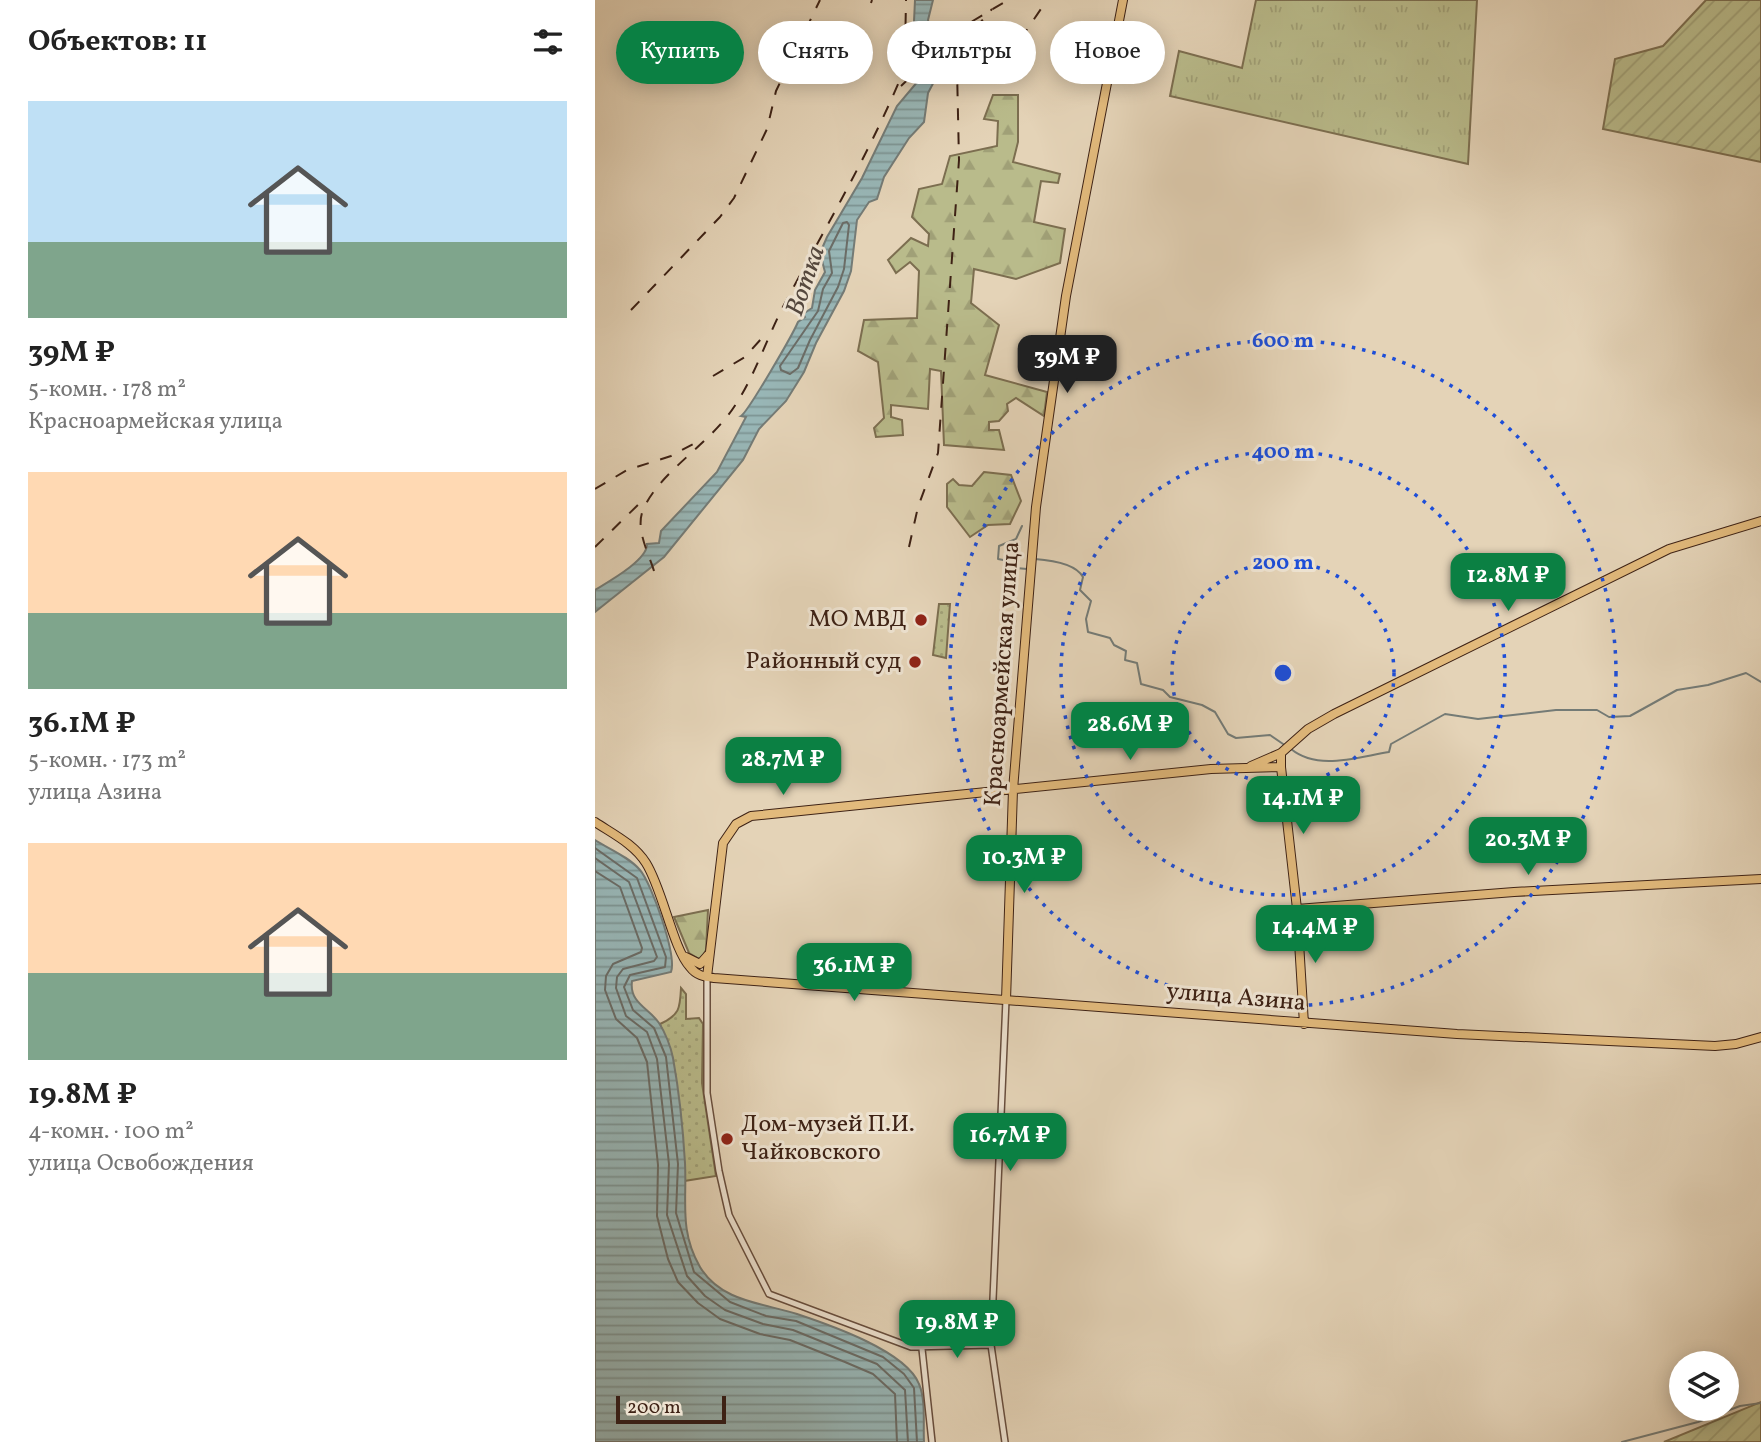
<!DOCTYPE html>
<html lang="ru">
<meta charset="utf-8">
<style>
:root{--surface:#fff;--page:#f6f6f6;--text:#222;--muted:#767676;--accent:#0b8043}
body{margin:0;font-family:Vollkorn,serif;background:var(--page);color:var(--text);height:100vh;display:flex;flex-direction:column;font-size:26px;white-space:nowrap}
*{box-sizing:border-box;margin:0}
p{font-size:23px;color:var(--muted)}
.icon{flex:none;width:38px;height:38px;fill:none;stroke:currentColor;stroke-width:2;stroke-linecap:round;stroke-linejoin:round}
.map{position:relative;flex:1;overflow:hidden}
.sheet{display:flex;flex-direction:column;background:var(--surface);width:595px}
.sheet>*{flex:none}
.guide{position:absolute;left:21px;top:21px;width:665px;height:63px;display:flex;gap:14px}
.controls{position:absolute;left:1074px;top:1351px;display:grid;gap:14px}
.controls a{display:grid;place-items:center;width:70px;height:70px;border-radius:50%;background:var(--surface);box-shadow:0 4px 18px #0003;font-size:35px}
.scale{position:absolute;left:21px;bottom:18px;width:110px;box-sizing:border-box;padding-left:7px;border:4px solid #3e2215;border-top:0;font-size:19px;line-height:24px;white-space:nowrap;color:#3e2215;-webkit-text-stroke:5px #ede2d0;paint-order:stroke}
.price{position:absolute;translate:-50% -60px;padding:0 16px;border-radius:14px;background:var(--accent);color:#fff;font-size:23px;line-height:46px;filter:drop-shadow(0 2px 4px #0008)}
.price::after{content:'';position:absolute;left:50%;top:42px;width:21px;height:16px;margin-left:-10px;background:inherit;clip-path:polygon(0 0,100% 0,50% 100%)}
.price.selected{background:#222;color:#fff}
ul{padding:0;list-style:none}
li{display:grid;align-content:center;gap:14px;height:371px;padding:0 28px}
li span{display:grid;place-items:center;height:217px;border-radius:0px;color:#555}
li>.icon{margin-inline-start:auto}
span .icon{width:126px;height:126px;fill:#fffc;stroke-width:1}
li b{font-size:30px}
h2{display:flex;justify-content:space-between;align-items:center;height:84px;padding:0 28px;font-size:30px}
.tag{padding:0 24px;border-radius:32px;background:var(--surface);box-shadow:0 4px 18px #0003;font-size:24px;line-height:63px}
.tag.selected{background:var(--accent);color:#fff}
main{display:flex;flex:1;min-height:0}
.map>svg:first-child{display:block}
</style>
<main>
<section class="sheet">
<h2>Объектов: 11<svg class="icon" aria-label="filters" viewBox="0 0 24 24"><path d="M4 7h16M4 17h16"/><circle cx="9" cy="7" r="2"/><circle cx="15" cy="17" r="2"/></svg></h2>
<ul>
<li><span style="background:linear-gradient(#bfe0f5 65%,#7fa58c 0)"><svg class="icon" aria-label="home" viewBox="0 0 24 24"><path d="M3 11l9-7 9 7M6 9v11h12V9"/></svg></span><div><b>39M ₽</b><p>5-комн. · 178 m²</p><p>Красноармейская улица</p></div></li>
<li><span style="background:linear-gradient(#ffd9b3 65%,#7fa58c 0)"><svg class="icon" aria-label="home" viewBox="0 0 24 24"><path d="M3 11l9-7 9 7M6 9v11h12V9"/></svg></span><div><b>36.1M ₽</b><p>5-комн. · 173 m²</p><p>улица Азина</p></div></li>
<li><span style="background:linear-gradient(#ffd9b3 60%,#7fa58c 0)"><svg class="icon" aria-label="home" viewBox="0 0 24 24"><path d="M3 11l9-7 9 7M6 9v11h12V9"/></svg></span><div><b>19.8M ₽</b><p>4-комн. · 100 m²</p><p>улица Освобождения</p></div></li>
</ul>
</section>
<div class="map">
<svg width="1166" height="1442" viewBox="0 0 1166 1442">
<defs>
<pattern id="grass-tufts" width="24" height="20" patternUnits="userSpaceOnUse" patternTransform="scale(1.75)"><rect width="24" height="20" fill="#b9bb8b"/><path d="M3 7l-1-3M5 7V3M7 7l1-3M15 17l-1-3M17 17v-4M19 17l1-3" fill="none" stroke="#a0a077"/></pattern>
<pattern id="forest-firs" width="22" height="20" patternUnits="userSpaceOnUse" patternTransform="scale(1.75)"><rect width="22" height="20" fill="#b9bb8b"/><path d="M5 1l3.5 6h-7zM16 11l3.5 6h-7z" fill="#a0a077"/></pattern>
<pattern id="park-dots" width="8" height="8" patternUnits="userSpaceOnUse" patternTransform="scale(1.75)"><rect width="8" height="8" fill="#b9bb8b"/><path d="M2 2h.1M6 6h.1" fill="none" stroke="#a0a077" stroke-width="1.8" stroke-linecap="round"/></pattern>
<pattern id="garden-furrows" width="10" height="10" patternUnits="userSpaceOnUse" patternTransform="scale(1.75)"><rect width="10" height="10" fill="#b9bb8b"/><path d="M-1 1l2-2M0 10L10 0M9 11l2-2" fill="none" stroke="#a0a077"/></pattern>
<pattern id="water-rules" width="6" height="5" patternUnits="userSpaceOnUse" patternTransform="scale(1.75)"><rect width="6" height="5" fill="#98b6b6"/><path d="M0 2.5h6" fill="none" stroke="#7d9493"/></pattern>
</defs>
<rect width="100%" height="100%" fill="#e4d3b7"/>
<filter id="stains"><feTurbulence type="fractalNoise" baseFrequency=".00286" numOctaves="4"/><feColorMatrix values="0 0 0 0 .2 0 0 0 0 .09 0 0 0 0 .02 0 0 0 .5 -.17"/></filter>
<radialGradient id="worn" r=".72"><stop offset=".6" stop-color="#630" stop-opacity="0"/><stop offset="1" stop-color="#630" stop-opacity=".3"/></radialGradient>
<path fill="url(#grass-tufts)" stroke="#7c6e50" stroke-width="2" d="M 661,0 L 882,0 L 873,164 L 575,96 L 584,51 L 647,68 Z"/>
<path fill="url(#forest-firs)" stroke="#7c6e50" stroke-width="2" d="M 398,95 L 423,95 L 423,142 L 418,162 L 465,174 L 463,183 L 446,181 L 439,222 L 470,229 L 465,263 L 421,279 L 379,269 L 376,303 L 404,325 L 390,375 L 452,392 L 449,416 L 421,398 L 412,404 L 413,411 L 404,421 L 394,422 L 394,430 L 404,430 L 409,450 L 349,445 L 346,371 L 335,369 L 333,409 L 296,405 L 296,417 L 307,420 L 308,435 L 281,437 L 279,428 L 289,418 L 283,362 L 263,351 L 269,320 L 322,318 L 324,271 L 315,262 L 301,273 L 293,260 L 316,238 L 333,246 L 334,234 L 317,217 L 324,189 L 347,184 L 355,156 L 402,146 L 403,121 L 389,119 Z
M 389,472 L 416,475 L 426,501 L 415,524 L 393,525 L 375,537 L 352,507 L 352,484 L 358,479 L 364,485 L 377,486 Z
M 113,910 L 111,950 L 106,960 L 94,953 L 79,917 Z"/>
<path fill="url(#park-dots)" stroke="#7c6e50" stroke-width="2" d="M 344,604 L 355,604 L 351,658 L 338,655 Z
M 86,988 L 91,994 L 91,1019 L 104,1018 L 108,1024 L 107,1083 L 121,1176 L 89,1181 L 77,1056 L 65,1024 C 85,1015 85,1008 86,988 Z"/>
<path fill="url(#garden-furrows)" stroke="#7c6e50" stroke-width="2" d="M 1111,0 L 1166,0 L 1166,162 L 1008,129 L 1020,59 L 1068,46 Z
M 1166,1402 L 1166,1442 L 1069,1442 Z"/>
<path fill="url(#water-rules)" stroke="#747b76" stroke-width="2" d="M 320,0 L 338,0 L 333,20 L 344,72 L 333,93 L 329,122 L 314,138 L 289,177 L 282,199 L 274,202 L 262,220 L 256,271 L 249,291 L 221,343 L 209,372 L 191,401 L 164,429 L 148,460 L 69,557 L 0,612 L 0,590 C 13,582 53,560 52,544 L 64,543 L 66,531 L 122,472 L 151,417 L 146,416 C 153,412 198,334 203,322 L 210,317 L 208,314 L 217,308 L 220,290 L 230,272 L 225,253 L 232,237 L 267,178 L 302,106 L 329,74 L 318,43 Z
M 0,840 C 14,849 34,857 45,870 C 57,884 82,956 76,972 L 37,981 C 34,1003 54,1008 64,1023 C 70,1032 76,1047 78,1058 C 84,1091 88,1129 90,1163 C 92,1201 84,1231 105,1267 C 126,1302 168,1303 202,1314 C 235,1325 311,1351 324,1384 C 331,1400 328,1425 329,1442 L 0,1442 Z"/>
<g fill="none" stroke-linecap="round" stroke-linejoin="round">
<path stroke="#6b6c66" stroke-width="2" d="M 252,222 L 254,225 L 249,269 L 243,287 L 215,340 L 203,368 L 195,374 L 186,370 L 185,366 L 223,311 L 228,289 L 237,273 L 234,251 L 248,223 Z
M 0,848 L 42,878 L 71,957 L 70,967 L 35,975 L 29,987 L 38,1010 L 59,1028 L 71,1057 L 83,1164 L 81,1213 L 99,1272 L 135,1302 L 171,1316 L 201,1321 L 288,1357 L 309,1374 L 319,1388 L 322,1442
M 0,858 L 34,882 L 62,957 L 59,961 L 28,969 L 22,977 L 21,988 L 31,1016 L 52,1032 L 62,1059 L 74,1164 L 72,1215 L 92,1276 L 110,1296 L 130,1310 L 168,1324 L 198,1330 L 282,1364 L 310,1390 L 313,1442
M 0,871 L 25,887 L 47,948 L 46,952 L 18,964 L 11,976 L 10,990 L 21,1019 L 42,1038 L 52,1062 L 63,1165 L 62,1216 L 73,1259 L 83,1282 L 103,1303 L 125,1319 L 165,1334 L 195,1340 L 250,1362 L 278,1374 L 300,1394 L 302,1442"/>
<path stroke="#747b76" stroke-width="2" d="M 427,526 L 421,539 L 404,546 L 403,559 L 419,562 L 421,568 L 432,569
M 440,559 C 454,560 480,563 488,577 L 485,590 L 496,601 L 491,619 L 493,632 L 515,638 L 519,645 L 531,651 L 530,660 L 542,663 L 546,684 L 568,690 L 575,697 L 607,705 L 620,712 L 633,734 L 641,738 L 675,735 L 691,746
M 696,749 C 723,771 762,757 794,752 L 796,744 L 850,714 L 883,719 L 961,710 L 1002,710 L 1014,717 L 1035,716 L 1082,690 L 1113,685 L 1151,673 L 1166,682
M 1027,1442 L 1103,1422 L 1145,1406 L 1166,1403"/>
<g stroke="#684e3e" stroke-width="8">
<path id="minor" d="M 112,977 L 112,1093 L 124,1171 L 134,1215 L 174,1294 L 316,1347 L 396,1345
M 327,1349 L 337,1442
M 410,1442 L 396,1345 L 411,1000"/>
</g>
<g stroke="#3e2215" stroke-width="10">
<path id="major" d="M 686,753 L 713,729 L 739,714 L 1074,549 L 1166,521
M 686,767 L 702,909 L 709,1024
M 0,822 C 18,834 39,844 51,863 C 68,890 78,949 95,967 C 101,975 109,977 119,978 L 862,1034 L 1120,1046 L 1141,1044 L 1166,1037
M 702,909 L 919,892 L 1166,879
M 91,957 L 105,964 L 113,955
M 112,977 L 128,843 L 141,824 L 156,816 L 616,769 L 686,767 L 686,753 L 656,766
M 411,1000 L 418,790 L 441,507 L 471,296 L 528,0"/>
</g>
<use href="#minor" stroke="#ede2d0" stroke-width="5"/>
<use href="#major" stroke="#e2ba7c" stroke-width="8"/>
<path stroke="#3e2215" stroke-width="2" stroke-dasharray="12 12" stroke-linecap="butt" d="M 276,3 L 277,0
M 412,59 L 452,0
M 306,86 L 371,25 L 413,0
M 36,310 L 125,217 L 139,198 L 172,129 L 181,91 L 225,0
M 118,376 L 150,357 L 166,339
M 0,489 L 32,470 L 76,456 L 100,443
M 0,547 L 50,498
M 314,547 L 323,507 L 343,453 L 364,160 L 362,69 L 366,52 L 378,31 L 397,9
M 59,571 C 54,554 40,529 48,510 C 64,472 115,444 139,407 C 160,376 172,337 190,303 C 230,228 273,156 306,77 L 310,54 L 311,0"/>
</g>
<g fill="none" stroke="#1d4ed8" stroke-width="3.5" stroke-dasharray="3.5 7">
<circle cx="688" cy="673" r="111"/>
<circle cx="688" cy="673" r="222"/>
<circle cx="688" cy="673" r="333"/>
</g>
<g fill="#8f2418" stroke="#ede2d0" stroke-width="2.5">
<circle cx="326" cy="620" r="7"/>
<circle cx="320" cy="662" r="7"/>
<circle cx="132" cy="1139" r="7"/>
</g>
<g text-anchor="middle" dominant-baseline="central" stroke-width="6" stroke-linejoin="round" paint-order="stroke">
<g font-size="24" fill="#3e2215" stroke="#ede2d0" text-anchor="end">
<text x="312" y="620">МО МВД</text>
<text x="306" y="662">Районный суд</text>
<text x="146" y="1125" text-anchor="start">Дом-музей П.И.<tspan x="146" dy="28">Чайковского</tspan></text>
</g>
<g font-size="24" fill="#3e2215" stroke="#ede2d0">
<text transform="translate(408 674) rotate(-86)">Красноармейская улица</text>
<text transform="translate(641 998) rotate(5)">улица Азина</text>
</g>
<g font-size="26" font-style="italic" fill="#54473d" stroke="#ede2d0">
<text transform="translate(211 281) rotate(-71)">Вотка</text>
</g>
</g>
<circle cx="688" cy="673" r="10" fill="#1d4ed8" stroke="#ede2d0" stroke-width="3.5"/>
<g font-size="21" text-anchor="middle" font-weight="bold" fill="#1d4ed8" stroke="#ede2d0" stroke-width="6" stroke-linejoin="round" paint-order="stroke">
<text x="688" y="347">600 m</text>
<text x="688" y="458">400 m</text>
<text x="688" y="569">200 m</text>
</g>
<rect width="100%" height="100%" filter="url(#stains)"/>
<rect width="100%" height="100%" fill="url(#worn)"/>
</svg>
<div class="controls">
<a><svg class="icon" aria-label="layers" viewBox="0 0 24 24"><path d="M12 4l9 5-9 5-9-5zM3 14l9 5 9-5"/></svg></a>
</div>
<div class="scale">200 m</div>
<b class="price selected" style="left:472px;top:395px">39M ₽</b>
<b class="price" style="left:913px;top:613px">12.8M ₽</b>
<b class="price" style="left:535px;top:762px">28.6M ₽</b>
<b class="price" style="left:188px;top:797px">28.7M ₽</b>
<b class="price" style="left:708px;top:836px">14.1M ₽</b>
<b class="price" style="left:933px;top:877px">20.3M ₽</b>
<b class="price" style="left:429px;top:895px">10.3M ₽</b>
<b class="price" style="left:720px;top:965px">14.4M ₽</b>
<b class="price" style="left:259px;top:1003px">36.1M ₽</b>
<b class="price" style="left:415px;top:1173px">16.7M ₽</b>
<b class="price" style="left:362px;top:1360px">19.8M ₽</b>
<div class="guide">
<a class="tag selected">Купить</a>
<a class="tag">Снять</a>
<a class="tag">Фильтры</a>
<a class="tag">Новое</a>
</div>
</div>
</main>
